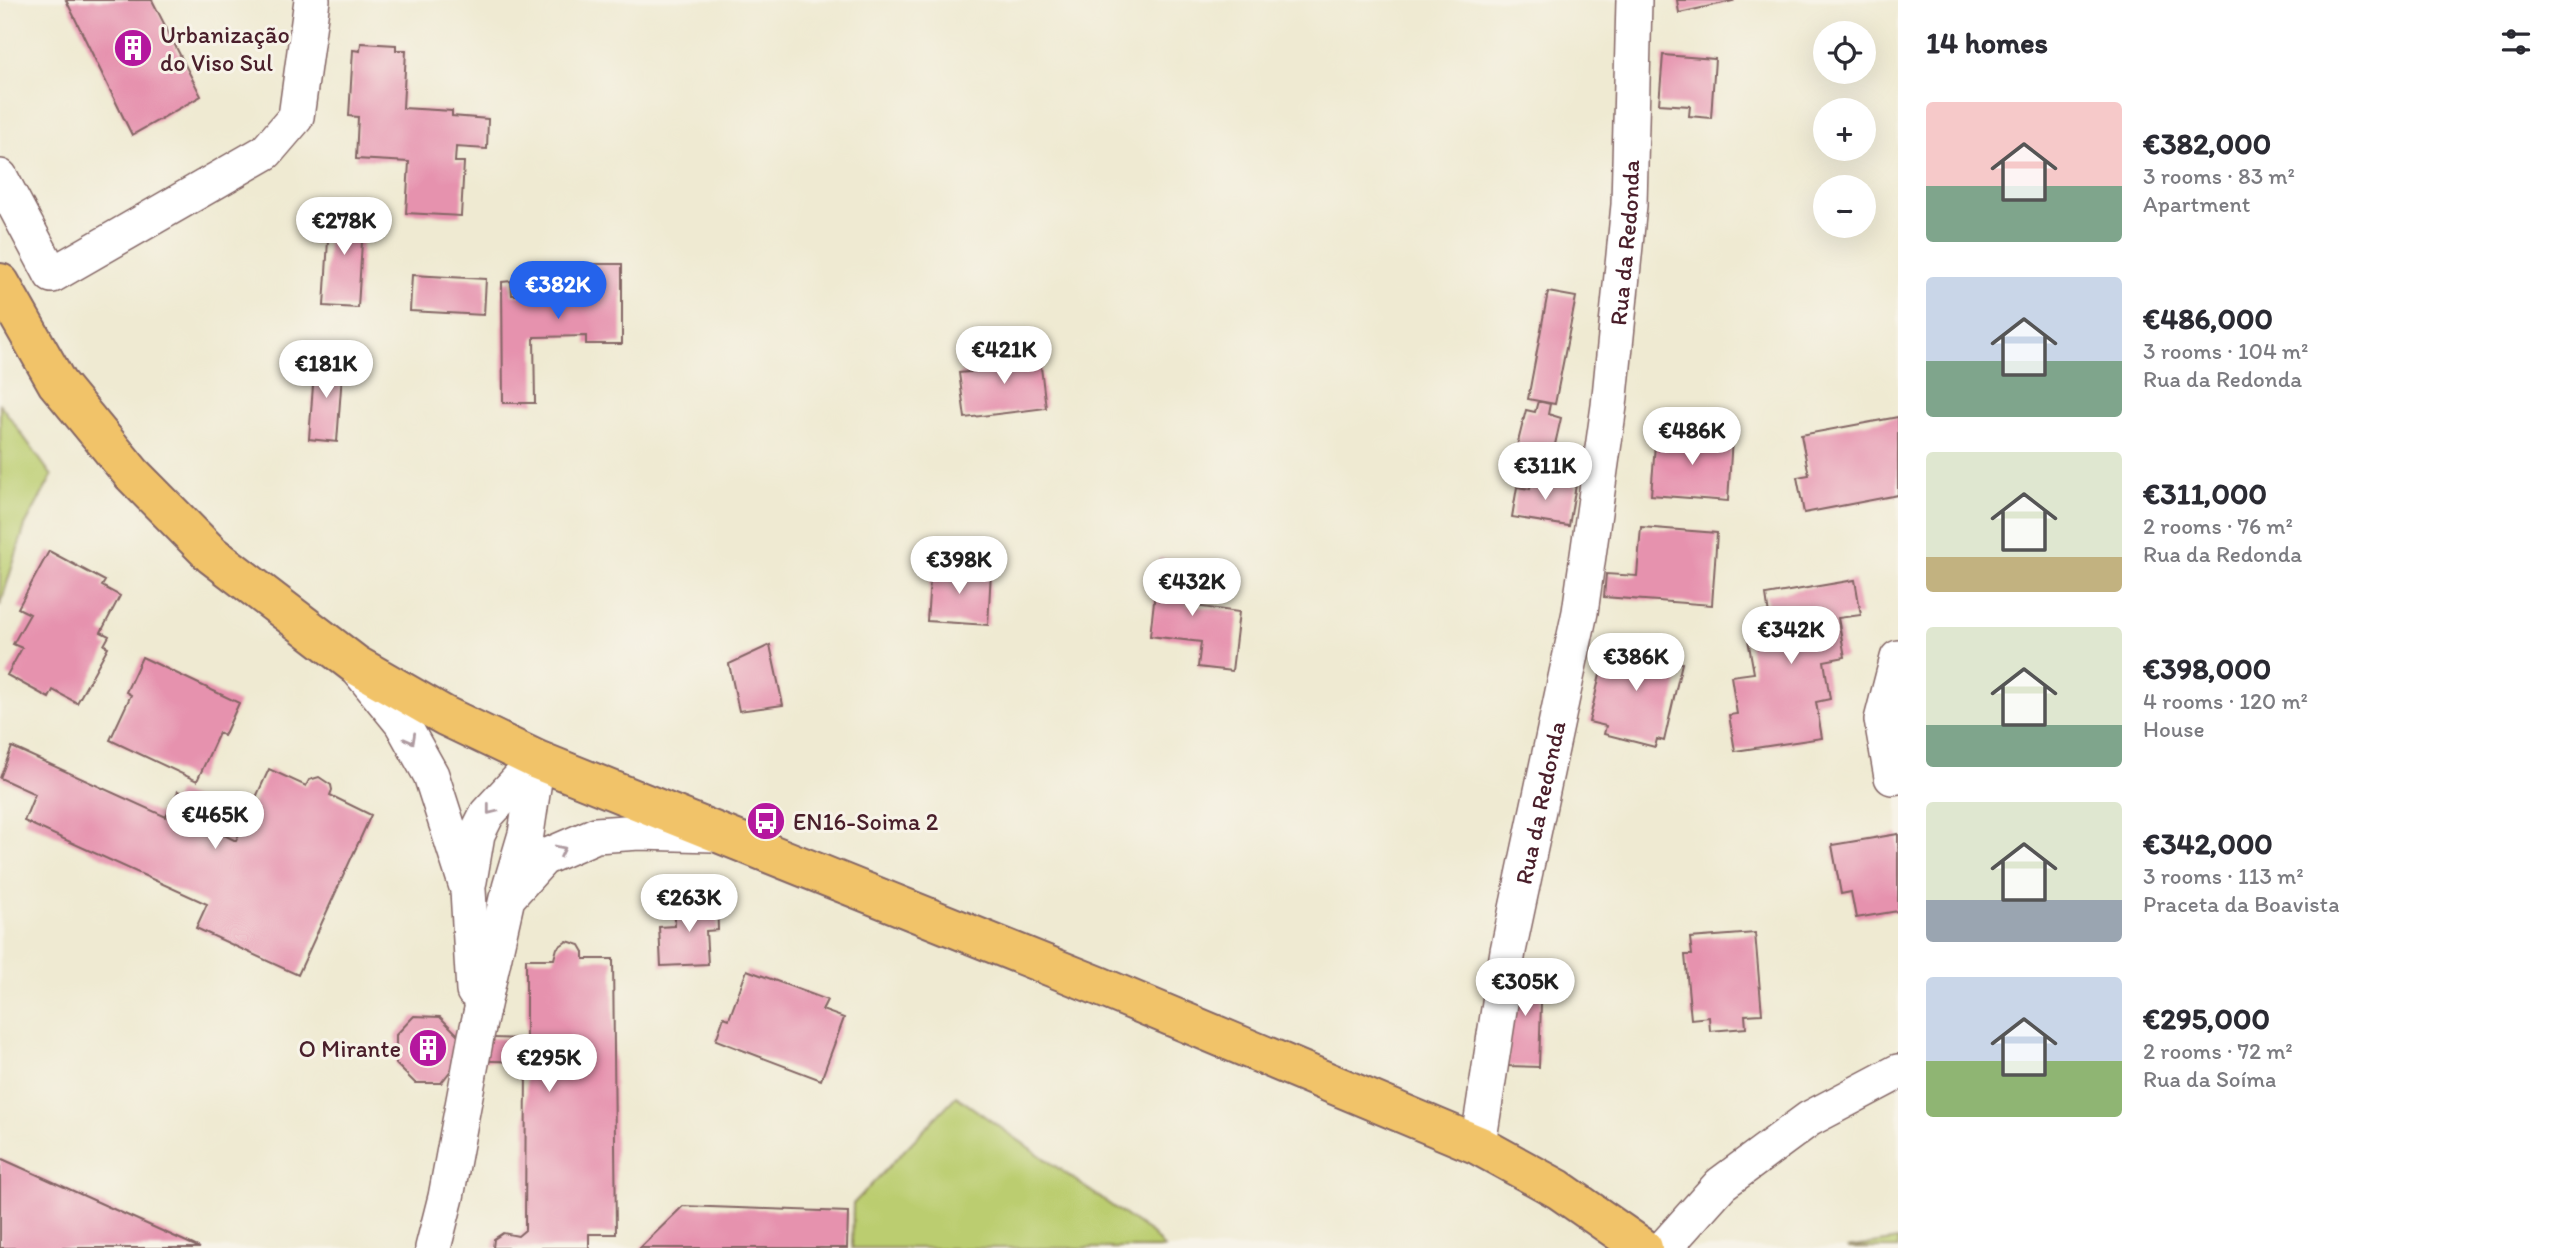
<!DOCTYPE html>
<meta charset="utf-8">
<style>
:root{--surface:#fff;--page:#f7f7f7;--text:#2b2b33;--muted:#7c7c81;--accent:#2563eb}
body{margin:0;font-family:Itim,sans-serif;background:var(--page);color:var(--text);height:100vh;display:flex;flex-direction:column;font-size:26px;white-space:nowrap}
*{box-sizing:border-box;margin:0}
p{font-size:23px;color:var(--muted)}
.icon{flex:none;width:38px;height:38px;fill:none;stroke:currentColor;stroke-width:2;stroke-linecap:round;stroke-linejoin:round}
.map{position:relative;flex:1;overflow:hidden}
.side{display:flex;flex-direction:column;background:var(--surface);width:665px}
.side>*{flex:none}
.controls{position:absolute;left:1813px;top:21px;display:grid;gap:14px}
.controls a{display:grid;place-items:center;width:63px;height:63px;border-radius:50%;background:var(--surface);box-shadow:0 7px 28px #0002;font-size:35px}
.price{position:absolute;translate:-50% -60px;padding:0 16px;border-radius:24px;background:#fff;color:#222;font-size:23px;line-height:46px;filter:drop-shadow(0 2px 4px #0008)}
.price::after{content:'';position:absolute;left:50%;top:42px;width:21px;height:16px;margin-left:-10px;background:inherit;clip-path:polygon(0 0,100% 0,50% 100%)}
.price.on{background:var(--accent);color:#fff}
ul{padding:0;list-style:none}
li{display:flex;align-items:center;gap:21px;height:175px;padding:0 28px}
li span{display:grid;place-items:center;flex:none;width:196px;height:140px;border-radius:7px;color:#555}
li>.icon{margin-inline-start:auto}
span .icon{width:84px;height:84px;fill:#fffc;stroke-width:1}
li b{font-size:30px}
h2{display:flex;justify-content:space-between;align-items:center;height:84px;padding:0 28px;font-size:30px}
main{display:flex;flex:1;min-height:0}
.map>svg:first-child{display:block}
</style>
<main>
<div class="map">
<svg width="1898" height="1248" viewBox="0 0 1898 1248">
<rect width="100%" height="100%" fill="#f7f3e8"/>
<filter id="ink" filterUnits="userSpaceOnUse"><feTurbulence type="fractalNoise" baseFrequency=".0143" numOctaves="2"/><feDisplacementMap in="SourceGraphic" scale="14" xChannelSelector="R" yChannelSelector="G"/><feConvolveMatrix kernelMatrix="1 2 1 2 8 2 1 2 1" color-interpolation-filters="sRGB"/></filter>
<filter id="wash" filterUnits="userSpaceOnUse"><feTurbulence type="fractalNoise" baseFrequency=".00686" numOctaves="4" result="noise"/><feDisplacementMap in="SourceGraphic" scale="28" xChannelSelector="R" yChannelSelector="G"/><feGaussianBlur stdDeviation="1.57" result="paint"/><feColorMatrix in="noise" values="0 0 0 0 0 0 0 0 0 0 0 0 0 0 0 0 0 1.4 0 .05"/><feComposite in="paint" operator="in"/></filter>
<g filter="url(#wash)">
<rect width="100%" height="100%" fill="#efead2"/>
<path fill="#bbcd70" stroke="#82764e" stroke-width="2" d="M 0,404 L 52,476 L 25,526 L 0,606 Z
M 956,1096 L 1153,1235 L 1164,1248 L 852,1248 L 853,1204 Z
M 1898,1240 L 1898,1248 L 1847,1248 Z"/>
<g id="blocks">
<path fill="#e692ae" d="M 66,0 L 152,0 L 201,96 L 132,135 Z
M 1677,0 L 1732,0 L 1733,1 L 1679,13 Z
M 361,43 L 396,45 L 396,50 L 406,50 L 403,108 L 452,111 L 452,116 L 488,119 L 487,149 L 456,147 L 455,162 L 464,162 L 461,216 L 406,213 L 409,162 L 356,159 L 358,117 L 349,116 L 353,50 L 360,51 Z
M 1663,55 L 1715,59 L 1711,118 L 1689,116 L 1690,106 L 1659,104 Z
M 330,207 L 364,209 L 358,308 L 324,306 Z
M 567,264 L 622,264 L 622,344 L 586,344 L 586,336 L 534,337 L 535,403 L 503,403 L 502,282 L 511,281 L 512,295 L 528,295 L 528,289 L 567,288 Z
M 412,275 L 486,279 L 484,315 L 410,311 Z
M 1548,292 L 1576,297 L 1555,404 L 1528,399 Z
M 1039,351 L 1046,408 L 965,418 L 959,373 L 978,371 L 977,359 Z
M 315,359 L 343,361 L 337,442 L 309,439 Z
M 1538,401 L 1550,404 L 1548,414 L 1561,418 L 1549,471 L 1513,462 L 1526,410 L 1535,412 Z
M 1898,417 L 1898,495 L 1804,513 L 1797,477 L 1809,475 L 1801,435 Z
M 1656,432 L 1732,438 L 1728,501 L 1651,495 Z
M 1532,478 L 1576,485 L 1569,526 L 1512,517 L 1517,487 L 1530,489 Z
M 1641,527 L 1717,533 L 1712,605 L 1604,597 L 1606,574 L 1637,576 Z
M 49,551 L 105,581 L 102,586 L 120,596 L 101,632 L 109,636 L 104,645 L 108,647 L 77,703 L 53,690 L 49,698 L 7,675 L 22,648 L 13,644 L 30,614 L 18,608 Z
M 1159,558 L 1192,563 L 1187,605 L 1239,612 L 1232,671 L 1198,667 L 1201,642 L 1150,636 Z
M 931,567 L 991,571 L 988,625 L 927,621 Z
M 1855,580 L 1861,615 L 1838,618 L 1845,657 L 1824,661 L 1830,699 L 1816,702 L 1822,738 L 1735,751 L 1729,715 L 1737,714 L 1731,676 L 1754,673 L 1747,634 L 1771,629 L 1766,595 Z
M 1612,641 L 1678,657 L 1677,662 L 1682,663 L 1664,741 L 1657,739 L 1655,747 L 1604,734 L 1606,726 L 1589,722 L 1606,649 L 1610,649 Z
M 770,645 L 783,705 L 739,711 L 729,664 Z
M 142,657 L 239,703 L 224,736 L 219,733 L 197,781 L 110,740 L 131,695 L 126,692 Z
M 12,747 L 166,817 L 178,791 L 226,813 L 218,832 L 236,841 L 269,769 L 306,786 L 309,780 L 319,777 L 331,785 L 332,790 L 330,795 L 371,815 L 298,975 L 196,928 L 207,904 L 24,821 L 35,794 L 0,778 Z
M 1898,834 L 1898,911 L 1856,918 L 1851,892 L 1841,894 L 1832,845 Z
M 717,900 L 718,930 L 706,931 L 708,964 L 661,966 L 659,927 L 675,926 L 674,902 Z
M 1755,933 L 1762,1014 L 1745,1015 L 1746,1028 L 1710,1031 L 1709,1017 L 1691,1019 L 1685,955 L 1692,955 L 1690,938 Z
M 567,941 L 580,945 L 584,952 L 584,959 L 613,959 L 616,1234 L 589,1234 L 589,1248 L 493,1248 L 494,1239 L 503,1233 L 518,1236 L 525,1230 L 526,1062 L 459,1060 L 441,1083 L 415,1083 L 396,1064 L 396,1035 L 414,1016 L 440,1017 L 460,1037 L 526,1039 L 526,959 L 554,959 L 557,948 Z
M 747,970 L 827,1000 L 822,1010 L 844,1018 L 821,1080 L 716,1040 L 724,1017 L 729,1019 Z
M 1510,970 L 1542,971 L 1539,1067 L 1508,1066 Z
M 0,1158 L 200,1248 L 0,1248 Z
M 683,1206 L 848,1212 L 847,1248 L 640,1248 Z"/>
</g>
</g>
<g filter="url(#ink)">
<use href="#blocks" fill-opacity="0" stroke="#846665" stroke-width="2"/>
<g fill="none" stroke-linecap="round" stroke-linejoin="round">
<g stroke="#846665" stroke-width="38">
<g id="street">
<path d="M 0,177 L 52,275 L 266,152 L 296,117 L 312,0"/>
<path d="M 1898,658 L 1882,720 L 1892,777 L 1898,776"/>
<path d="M 359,670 L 402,723 L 431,775 L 468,890 L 474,991"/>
<path d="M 469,881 L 477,834 L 487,814 L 537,760"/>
<path d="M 510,888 L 526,834 L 537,760"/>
<path id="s1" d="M 1478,1145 L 1508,951 L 1580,612 L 1609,406 L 1629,205 L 1634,0"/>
<path d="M 433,1248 L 446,1197 L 476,1036 L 507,898 L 543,858 L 596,835 L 639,832 L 714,834"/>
<path d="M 1664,1248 L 1721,1184 L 1809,1119 L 1898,1072"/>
</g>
</g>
<g stroke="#846665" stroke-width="42">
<path id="primary" d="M 0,283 L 57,383 L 132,474 L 212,555 L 356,665 L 445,716 L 537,760 L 1099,986 L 1478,1145 L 1558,1189 L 1643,1248"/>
</g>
<use href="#street" stroke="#fff" stroke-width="35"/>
<use href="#primary" stroke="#f1c369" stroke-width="38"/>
</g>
<defs><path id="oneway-chevron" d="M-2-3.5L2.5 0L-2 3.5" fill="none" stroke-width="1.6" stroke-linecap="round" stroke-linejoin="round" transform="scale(1.75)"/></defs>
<g stroke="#ae9aa0">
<use href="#oneway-chevron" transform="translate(411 739) rotate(61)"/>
<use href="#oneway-chevron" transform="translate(491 810) rotate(128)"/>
<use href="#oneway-chevron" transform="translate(561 850) rotate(-26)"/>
</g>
</g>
<defs>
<g id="building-disc" transform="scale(2.0125)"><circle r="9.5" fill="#b5179e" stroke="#f7f3e8"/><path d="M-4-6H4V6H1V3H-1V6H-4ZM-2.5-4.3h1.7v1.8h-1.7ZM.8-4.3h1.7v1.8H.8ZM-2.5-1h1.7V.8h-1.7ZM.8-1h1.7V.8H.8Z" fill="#fff"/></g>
<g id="bus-disc" transform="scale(2.0125)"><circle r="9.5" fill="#b5179e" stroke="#f7f3e8"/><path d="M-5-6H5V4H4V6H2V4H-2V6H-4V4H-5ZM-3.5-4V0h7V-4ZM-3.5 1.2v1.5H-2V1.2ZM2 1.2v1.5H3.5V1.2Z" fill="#fff"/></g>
</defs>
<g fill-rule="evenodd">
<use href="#building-disc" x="133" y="48"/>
<use href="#bus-disc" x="766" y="821"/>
<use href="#building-disc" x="428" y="1048"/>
</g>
<g text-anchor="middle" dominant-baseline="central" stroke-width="6" stroke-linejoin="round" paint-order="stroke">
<g font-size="24" fill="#4a1f2b" stroke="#f7f3e8" text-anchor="start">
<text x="160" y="34">Urbanização<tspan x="160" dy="28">do Viso Sul</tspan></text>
<text x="793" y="821">EN16-Soima 2</text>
<text x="401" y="1048" text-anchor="end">O Mirante</text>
</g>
<g font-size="24" fill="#4a1f2b" stroke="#f7f3e8">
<text stroke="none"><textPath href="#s1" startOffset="915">Rua da Redonda</textPath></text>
<text stroke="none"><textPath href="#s1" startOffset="348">Rua da Redonda</textPath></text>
</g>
</g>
</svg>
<div class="controls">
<a><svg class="icon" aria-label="locate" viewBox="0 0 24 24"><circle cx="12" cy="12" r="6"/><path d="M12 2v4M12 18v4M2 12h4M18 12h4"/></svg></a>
<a>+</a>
<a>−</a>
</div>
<b class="price" style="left:344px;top:257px">€278K</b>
<b class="price on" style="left:558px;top:321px">€382K</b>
<b class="price" style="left:1004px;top:386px">€421K</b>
<b class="price" style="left:326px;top:400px">€181K</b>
<b class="price" style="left:1692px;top:467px">€486K</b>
<b class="price" style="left:1545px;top:502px">€311K</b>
<b class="price" style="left:959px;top:596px">€398K</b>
<b class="price" style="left:1192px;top:618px">€432K</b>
<b class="price" style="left:1791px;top:666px">€342K</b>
<b class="price" style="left:1636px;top:693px">€386K</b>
<b class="price" style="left:215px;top:851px">€465K</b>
<b class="price" style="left:689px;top:934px">€263K</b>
<b class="price" style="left:1525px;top:1018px">€305K</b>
<b class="price" style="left:549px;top:1094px">€295K</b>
</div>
<section class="side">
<h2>14 homes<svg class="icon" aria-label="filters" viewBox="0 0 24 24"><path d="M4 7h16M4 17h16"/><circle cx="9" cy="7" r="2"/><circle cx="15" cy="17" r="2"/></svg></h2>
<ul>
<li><span style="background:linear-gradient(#f6c9c9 60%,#7fa58c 0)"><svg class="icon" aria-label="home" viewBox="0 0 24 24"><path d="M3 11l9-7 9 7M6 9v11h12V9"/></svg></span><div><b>€382,000</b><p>3 rooms · 83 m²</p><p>Apartment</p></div></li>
<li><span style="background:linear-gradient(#c9d6e8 60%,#7fa58c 0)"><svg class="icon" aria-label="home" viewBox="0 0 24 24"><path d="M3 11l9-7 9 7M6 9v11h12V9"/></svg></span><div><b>€486,000</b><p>3 rooms · 104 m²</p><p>Rua da Redonda</p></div></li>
<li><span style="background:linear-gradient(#dfe7d0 75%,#c2b280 0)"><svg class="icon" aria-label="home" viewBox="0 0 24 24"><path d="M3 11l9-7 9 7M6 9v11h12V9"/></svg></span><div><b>€311,000</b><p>2 rooms · 76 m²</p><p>Rua da Redonda</p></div></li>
<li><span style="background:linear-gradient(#dfe7d0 70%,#7fa58c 0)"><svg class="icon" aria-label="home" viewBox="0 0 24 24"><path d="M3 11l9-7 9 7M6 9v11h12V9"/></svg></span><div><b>€398,000</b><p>4 rooms · 120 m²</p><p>House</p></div></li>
<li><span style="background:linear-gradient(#dfe7d0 70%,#9aa5b1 0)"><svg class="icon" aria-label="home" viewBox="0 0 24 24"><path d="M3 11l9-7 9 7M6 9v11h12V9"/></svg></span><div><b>€342,000</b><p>3 rooms · 113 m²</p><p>Praceta da Boavista</p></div></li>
<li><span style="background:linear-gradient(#c9d6e8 60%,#8fb573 0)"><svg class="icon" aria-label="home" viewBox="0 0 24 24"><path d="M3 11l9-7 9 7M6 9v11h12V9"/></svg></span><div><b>€295,000</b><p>2 rooms · 72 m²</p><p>Rua da Soíma</p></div></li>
</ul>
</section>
</main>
